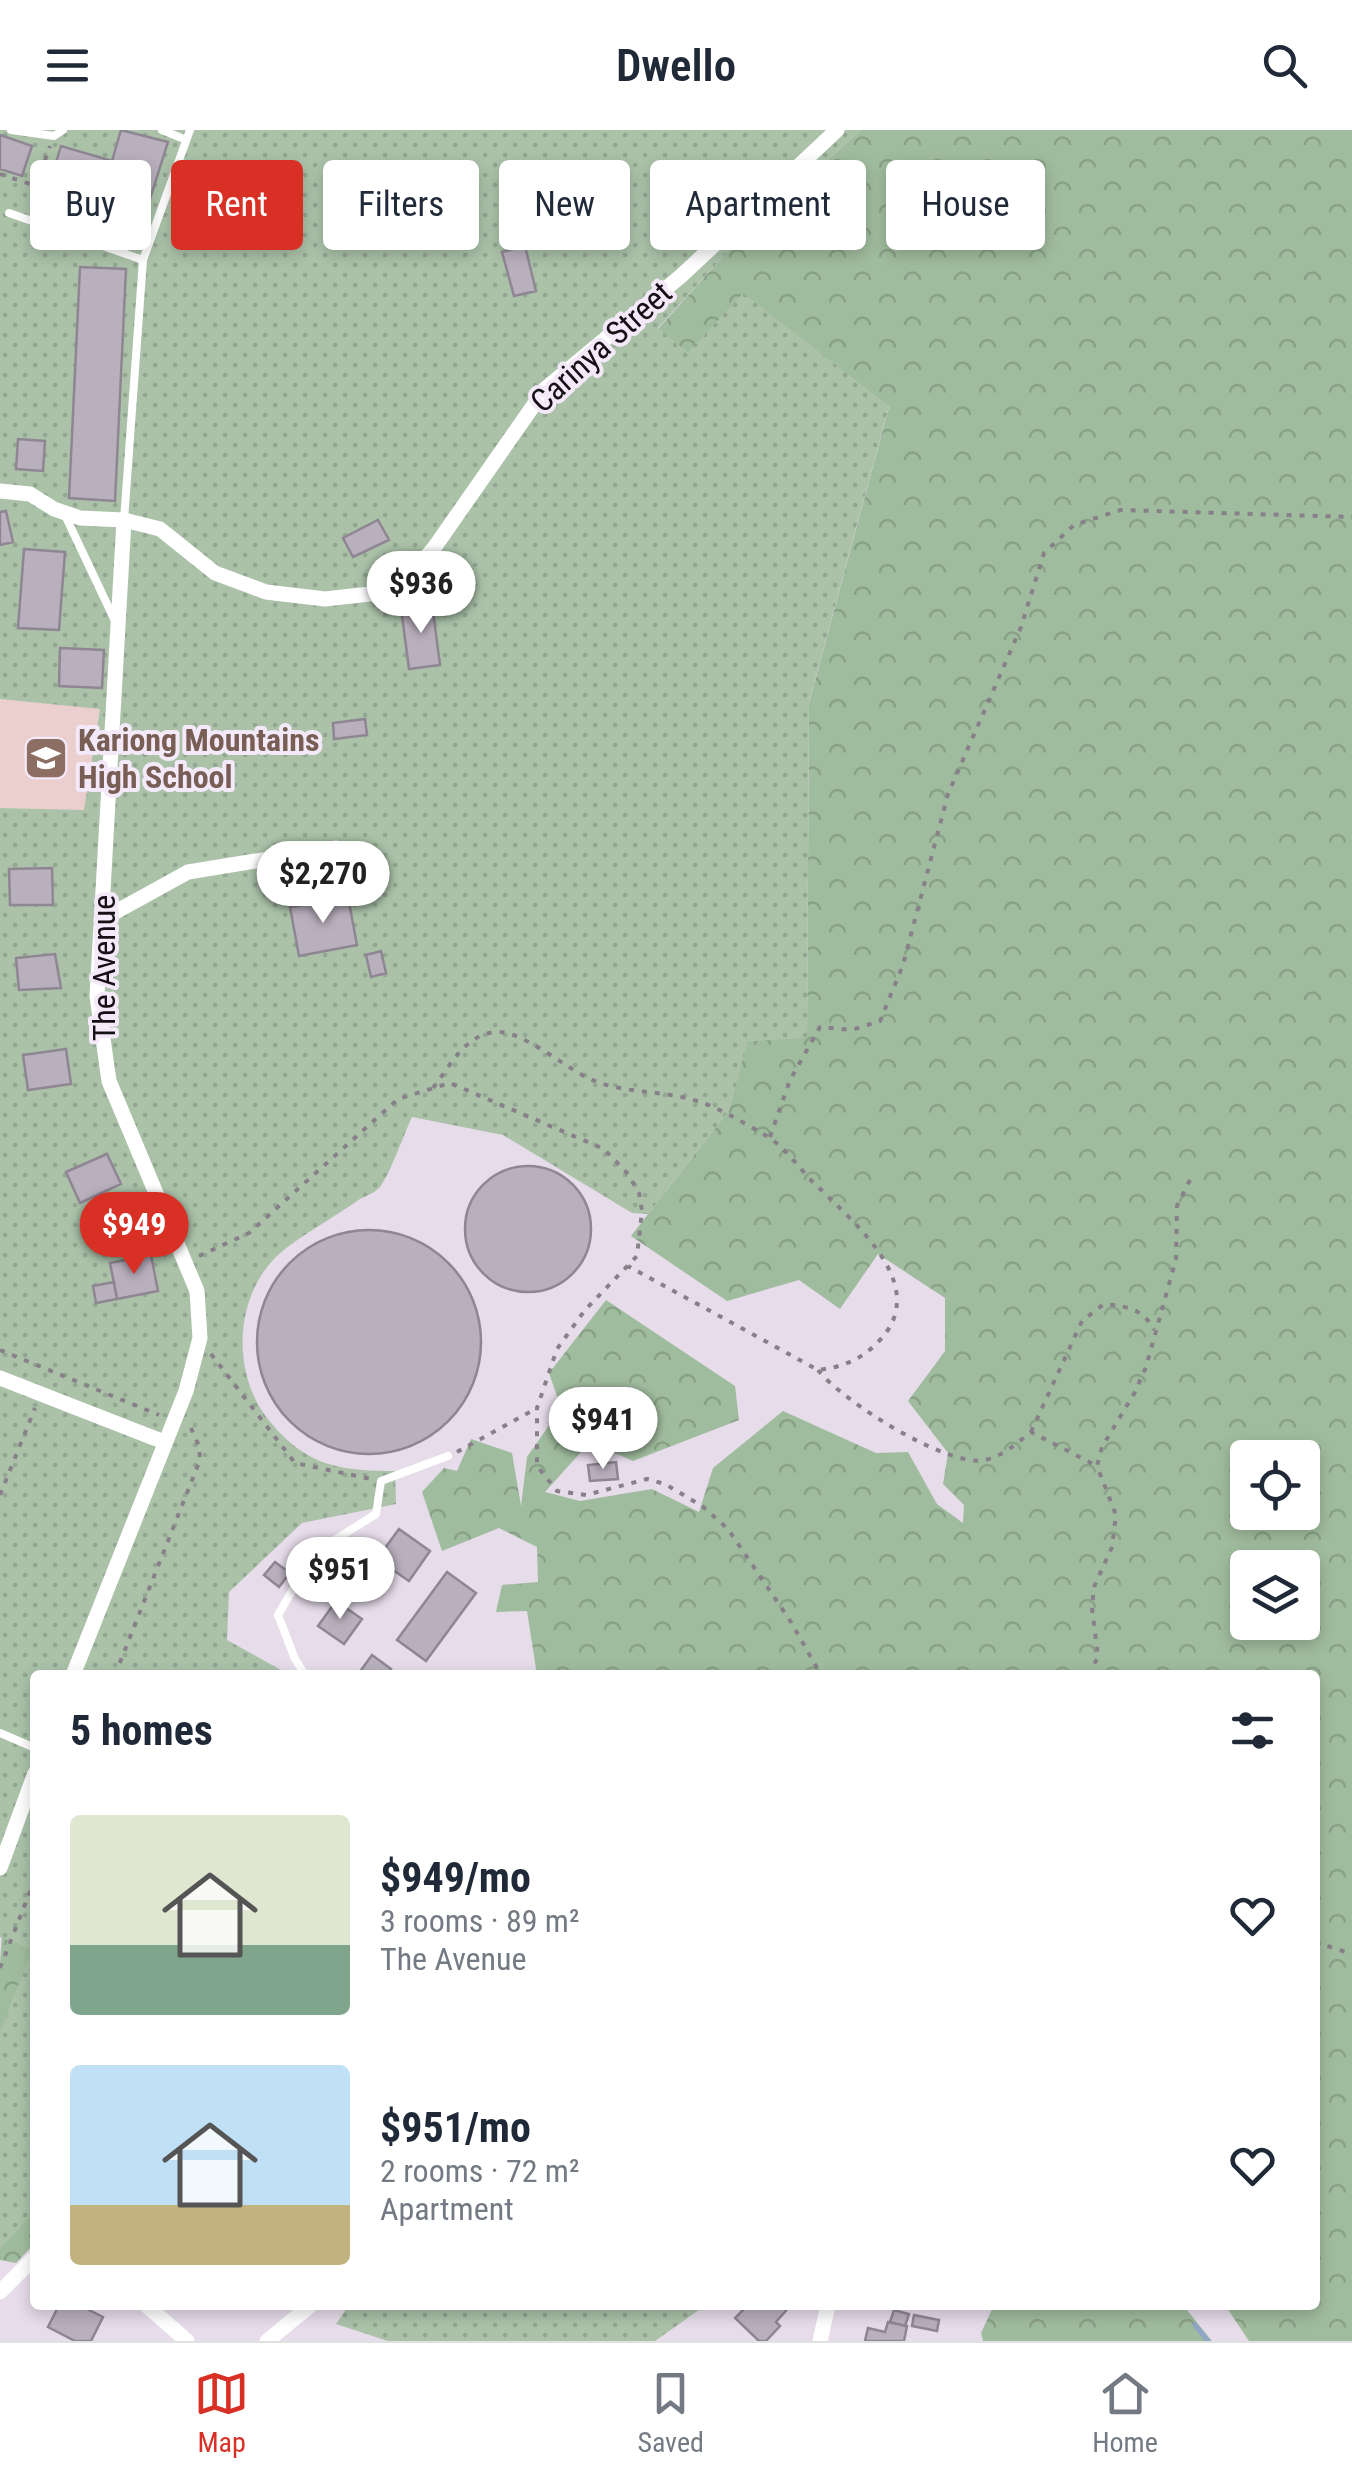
<!DOCTYPE html>
<meta charset="utf-8">
<style>
:root{--surface:#fff;--page:#f2f2f3;--text:#1f2937;--muted:#747a83;--line:#e0e1e3;--accent:#d93025}
body{margin:0;font-family:"Roboto Condensed",sans-serif;background:var(--page);color:var(--text);height:100vh;display:flex;flex-direction:column;font-size:38px;white-space:nowrap}
*{box-sizing:border-box;margin:0}
p{font-size:32px;color:var(--muted)}
.icon{flex:none;width:55px;height:55px;fill:none;stroke:currentColor;stroke-width:2;stroke-linecap:round;stroke-linejoin:round}
.map{position:relative;flex:1;overflow:hidden}
.sheet{position:absolute;left:30px;top:1540px;width:1290px;height:640px;display:flex;flex-direction:column;background:var(--surface);border-radius:10px;box-shadow:0 5px 15px #0003}
.sheet>*{flex:none}
.guide{position:absolute;left:30px;top:30px;width:1292px;height:90px;display:flex;gap:20px}
.tools{position:absolute;left:1230px;top:1310px;display:grid;gap:20px}
.tools a{display:grid;place-items:center;width:90px;height:90px;border-radius:10px;background:var(--surface);box-shadow:0 5px 15px #0003;font-size:50px}
.price{position:absolute;translate:-50% -85px;padding:0 22px;border-radius:35px;background:#fff;color:#222;font-size:32px;line-height:65px;filter:drop-shadow(0 2px 5px #0008)}
.price::after{content:'';position:absolute;left:50%;top:60px;width:30px;height:22px;margin-left:-15px;background:inherit;clip-path:polygon(0 0,100% 0,50% 100%)}
.price.on{background:var(--accent);color:#fff}
ul{padding:0;list-style:none}
li{display:flex;align-items:center;gap:30px;height:250px;padding:0 40px}
li span{display:grid;place-items:center;flex:none;width:280px;height:200px;border-radius:10px;color:#555}
li>.icon{margin-inline-start:auto}
span .icon{width:120px;height:120px;fill:#fffc;stroke-width:1}
li b{font-size:42px}
h2{display:flex;justify-content:space-between;align-items:center;height:120px;padding:0 40px;font-size:42px}
.pill{padding:0 35px;border-radius:10px;background:var(--surface);box-shadow:0 5px 15px #0003;font-size:35px;line-height:90px}
.pill.on{background:var(--accent);color:#fff}
header{display:flex;justify-content:space-between;align-items:center;height:130px;padding:0 40px;background:var(--surface);font-size:45px;font-weight:600}
.tabs{display:flex;justify-content:space-around;align-items:center;height:140px;border-top:2px solid var(--line);background:var(--surface);font-size:28px;color:var(--muted)}
.tabs a{display:grid;justify-items:center;gap:5px}
.tabs .on{color:var(--accent)}
.map>svg:first-child{display:block}
</style>
<header><svg class="icon" aria-label="menu" viewBox="0 0 24 24"><path d="M4 6h16M4 12h16M4 18h16"/></svg>Dwello<svg class="icon" aria-label="search" viewBox="0 0 24 24"><circle cx="10" cy="10" r="6"/><path d="M15 15l6 6"/></svg></header>
<div class="map">
<svg width="1352" height="2211" viewBox="0 0 1352 2211">
<defs>
<pattern id="forest-crowns" width="20" height="18" patternUnits="userSpaceOnUse" patternTransform="scale(2.5)"><rect width="20" height="18" fill="#a0bc9e"/><path d="M2 6a3 3 0 1 1 6 0M12 15a3 3 0 1 1 6 0" fill="none" stroke="#89a187"/></pattern>
<pattern id="park-dots" width="8" height="8" patternUnits="userSpaceOnUse" patternTransform="scale(2.5)"><rect width="8" height="8" fill="#abc2a9"/><path d="M2 2h.1M6 6h.1" fill="none" stroke="#92a691" stroke-width="1.8" stroke-linecap="round"/></pattern>
</defs>
<rect width="100%" height="100%" fill="#e6dcea"/>
<path fill="#eacfce" d="M 0,569 L 100,578 L 85,680 L 0,678 Z"/>
<path fill="url(#forest-crowns)" fill-rule="evenodd" d="M 861,0 L 1352,0 L 1352,2211 L 1249,2211 L 1225,2175 L 1315,2175 L 1315,1545 L 537,1545 L 527,1481 L 496,1482 L 502,1455 L 538,1452 L 537,1417 L 499,1398 L 442,1421 L 422,1362 L 444,1338 L 457,1341 L 471,1309 L 512,1323 L 521,1376 L 527,1327 L 561,1278 L 549,1243 L 606,1170 L 735,1256 L 739,1290 L 633,1331 L 590,1312 L 545,1362 L 580,1371 L 652,1359 L 699,1382 L 713,1338 L 783,1281 L 876,1323 L 908,1322 L 937,1374 L 963,1393 L 964,1375 L 943,1354 L 948,1323 L 908,1271 L 945,1221 L 945,1168 L 878,1124 L 840,1179 L 799,1150 L 727,1171 L 631,1106 L 729,980 L 747,911 L 807,907 L 809,573 L 889,277 L 688,223 L 658,199 L 736,112 ZM 1248,1328 L 1302,1328 L 1302,1382 L 1248,1382 ZM 1248,1438 L 1302,1438 L 1302,1492 L 1248,1492 Z
M 35,1715 L 35,2113 L 16,2133 L 0,2130 L 0,1833 L 2,1805 Z
M 994,2175 L 1183,2175 L 1212,2211 L 983,2211 L 981,2203 Z"/>
<path fill="url(#park-dots)" d="M 0,0 L 861,0 L 736,112 L 658,198 L 688,223 L 743,163 L 889,276 L 809,572 L 807,908 L 748,911 L 729,980 L 648,1084 L 632,1083 L 503,1005 L 412,987 C 404,1004 390,1044 380,1057 C 376,1062 366,1066 360,1069 C 337,1085 312,1099 289,1116 C 236,1153 228,1237 267,1288 C 304,1335 337,1341 395,1341 L 396,1374 L 302,1393 L 229,1462 L 227,1510 L 290,1545 L 35,1545 L 35,2081 L 0,2119 L 0,1902 L 32,1820 L 0,1807 L 0,678 L 84,680 L 100,579 L 0,569 Z
M 349,2175 L 706,2175 L 655,2211 L 388,2211 L 336,2194 Z"/>
<g fill="none" stroke-linecap="round" stroke-linejoin="round">
<path stroke="#8fa6c5" stroke-width="5" d="M 1195,2195 L 1208,2211"/>
</g>
<path fill="#b9b0bd" stroke="#8f8693" stroke-width="2.5" d="M 121,0 L 168,12 L 137,110 L 92,96 L 99,71 L 49,55 L 61,16 L 112,31 Z
M 0,5 L 32,16 L 22,46 L 0,39 Z
M 525,116 L 536,161 L 514,166 L 502,122 Z
M 80,137 L 126,139 L 115,371 L 69,368 Z
M 18,309 L 45,311 L 43,341 L 16,339 Z
M 6,381 L 13,412 L 0,415 L 0,382 Z
M 378,390 L 389,410 L 353,427 L 343,408 Z
M 24,419 L 65,422 L 59,500 L 18,498 Z
M 432,474 L 440,535 L 409,539 L 401,478 Z
M 60,518 L 104,520 L 102,558 L 59,556 Z
M 365,589 L 367,605 L 334,609 L 333,593 Z
M 52,738 L 53,775 L 10,775 L 9,739 Z
M 348,767 L 357,815 L 299,826 L 290,777 Z
M 381,821 L 386,843 L 371,847 L 366,825 Z
M 55,824 L 61,858 L 19,860 L 16,828 Z
M 66,919 L 71,954 L 28,960 L 23,925 Z
M 107,1024 L 121,1054 L 80,1073 L 66,1042 Z
M465 1099a63 63 0 1 1 126 0a63 63 0 1 1-126 0Z
M257 1212a112 112 0 1 1 224 0a112 112 0 1 1-224 0Z
M 151,1125 L 158,1161 L 117,1169 L 110,1133 Z
M 114,1152 L 117,1169 L 96,1173 L 93,1156 Z
M 616,1332 L 618,1349 L 590,1351 L 588,1335 Z
M 399,1399 L 430,1421 L 409,1451 L 377,1429 Z
M 344,1413 L 375,1436 L 373,1439 L 383,1446 L 373,1459 L 365,1453 L 353,1469 L 320,1445 Z
M 275,1432 L 290,1443 L 279,1457 L 264,1445 Z
M 447,1442 L 476,1463 L 426,1531 L 397,1510 Z
M 336,1471 L 362,1489 L 344,1514 L 318,1496 Z
M 372,1525 L 391,1539 L 386,1545 L 359,1543 Z
M 59,2175 L 79,2175 L 103,2187 L 91,2211 L 75,2211 L 48,2197 Z
M 748,2175 L 791,2175 L 776,2192 L 780,2196 L 766,2211 L 759,2211 L 735,2188 Z
M 894,2180 L 909,2184 L 905,2196 L 890,2192 Z
M 914,2185 L 939,2190 L 937,2201 L 912,2196 Z
M 888,2192 L 907,2196 L 904,2211 L 865,2211 L 868,2198 L 885,2202 Z"/>
<g fill="none" stroke-linecap="round" stroke-linejoin="round">
<path stroke="#878089" stroke-width="4" stroke-dasharray="5 8" stroke-linecap="butt" d="M 0,44 L 36,56 L 50,16
M 433,958 C 451,935 466,902 499,902 C 523,902 564,936 586,947 C 622,965 660,959 697,971 C 720,978 744,993 765,1005 C 783,1015 798,1037 813,1052 C 852,1091 934,1156 878,1212 C 861,1230 842,1237 818,1240 L 628,1136
M 770,1007 L 790,950 L 820,897 L 852,900 L 880,891 L 903,835 L 948,664 L 1021,497 L 1044,423 L 1074,395 L 1121,380 L 1352,387
M 199,1126 L 249,1103 L 398,969 L 450,953 L 604,1019 L 628,1044 L 639,1063 L 642,1081 L 637,1126 L 585,1180 L 557,1219 L 537,1278 L 537,1336 L 557,1361 L 586,1365 L 647,1349 L 665,1354 L 702,1376 L 728,1399 L 791,1492 L 821,1545
M 0,1220 L 159,1285
M 211,1224 L 295,1333 L 371,1349
M 818,1240 C 841,1270 947,1338 985,1330 C 1003,1326 1017,1313 1031,1302 L 1097,1336
M 1031,1302 L 1082,1191 L 1104,1174 C 1126,1176 1144,1179 1154,1200
M 457,1322 L 537,1278
M 0,1365 L 35,1278
M 115,1545 L 200,1330 L 199,1316 L 191,1298
M 1088,1545 L 1098,1527 L 1092,1478 L 1094,1457 L 1112,1417 L 1116,1385 L 1097,1336 L 1102,1317 L 1135,1262 L 1146,1237 L 1176,1129 L 1177,1076 L 1193,1044
M 1315,1812 L 1352,1824
M 0,1838 L 35,1749"/>
<path stroke="#fff" stroke-width="8" d="M 11,0 L 54,6 L 63,0
M 162,0 L 184,9
M 9,83 L 143,130
M 64,383 L 116,493
M 124,390 L 143,130 L 190,0
M 305,1545 L 295,1529 L 278,1485 L 314,1423 L 376,1384 L 381,1351 L 448,1326
M 0,1603 L 35,1618"/>
<path stroke="#fff" stroke-width="15" d="M 0,361 L 30,364 L 54,379 L 80,388 L 124,390 L 160,399 L 215,443 L 266,462 L 325,469 L 370,464 L 405,451 L 434,418 L 545,259 L 681,146 L 837,0
M 101,790 L 188,742 L 336,718
M 0,1248 L 164,1312
M 73,1545 L 186,1261 L 200,1208 L 197,1161 L 109,951 L 97,866 L 124,390
M 0,1738 L 35,1643
M 0,2162 L 35,2127
M 146,2175 L 187,2211
M 267,2211 L 311,2175
M 820,2211 L 828,2175"/>
</g>
<defs>
<g id="school-square" transform="scale(2.25)"><rect x="-9" y="-9" width="18" height="18" rx="4" fill="#8d6e63" stroke="#f3e9f8"/><path d="M0-5L7-2L0 1L-7-2ZM-4 1L0 2.5L4 1V4Q0 6-4 4Z" fill="#fff"/></g>
</defs>
<g fill-rule="evenodd">
<use href="#school-square" x="46" y="628"/>
</g>
<g text-anchor="middle" dominant-baseline="central" stroke-width="8" stroke-linejoin="round" paint-order="stroke">
<g font-size="32" fill="#141015" stroke="#f3e9f8">
<text transform="translate(601 217) rotate(-42)">Carinya Street</text>
<text transform="translate(104 838) rotate(-90)">The Avenue</text>
</g>
<g font-size="32" font-weight="bold" fill="#785e54" stroke="#f3e9f8" text-anchor="start">
<text x="78" y="610">Kariong Mountains<tspan x="78" dy="37">High School</tspan></text>
</g>
</g>
</svg>
<div class="tools">
<a><svg class="icon" aria-label="locate" viewBox="0 0 24 24"><circle cx="12" cy="12" r="6"/><path d="M12 2v4M12 18v4M2 12h4M18 12h4"/></svg></a>
<a><svg class="icon" aria-label="layers" viewBox="0 0 24 24"><path d="M12 4l9 5-9 5-9-5zM3 14l9 5 9-5"/></svg></a>
</div>
<b class="price" style="left:421px;top:506px">$936</b>
<b class="price" style="left:323px;top:796px">$2,270</b>
<b class="price on" style="left:134px;top:1147px">$949</b>
<b class="price" style="left:603px;top:1342px">$941</b>
<b class="price" style="left:340px;top:1492px">$951</b>
<div class="guide">
<a class="pill">Buy</a>
<a class="pill on">Rent</a>
<a class="pill">Filters</a>
<a class="pill">New</a>
<a class="pill">Apartment</a>
<a class="pill">House</a>
</div>
<section class="sheet">
<h2>5 homes<svg class="icon" aria-label="filters" viewBox="0 0 24 24"><path d="M4 7h16M4 17h16"/><circle cx="9" cy="7" r="2"/><circle cx="15" cy="17" r="2"/></svg></h2>
<ul>
<li><span style="background:linear-gradient(#dfe7d0 65%,#7fa58c 0)"><svg class="icon" aria-label="home" viewBox="0 0 24 24"><path d="M3 11l9-7 9 7M6 9v11h12V9"/></svg></span><div><b>$949/mo</b><p>3 rooms · 89 m²</p><p>The Avenue</p></div><svg class="icon" aria-label="heart" viewBox="0 0 24 24"><path d="M12 20l-8-8c-3-5 5-10 8-4 3-6 11-1 8 4z"/></svg></li>
<li><span style="background:linear-gradient(#bfe0f5 70%,#c2b280 0)"><svg class="icon" aria-label="home" viewBox="0 0 24 24"><path d="M3 11l9-7 9 7M6 9v11h12V9"/></svg></span><div><b>$951/mo</b><p>2 rooms · 72 m²</p><p>Apartment</p></div><svg class="icon" aria-label="heart" viewBox="0 0 24 24"><path d="M12 20l-8-8c-3-5 5-10 8-4 3-6 11-1 8 4z"/></svg></li>
</ul>
</section>
</div>
<nav class="tabs">
<a class="on"><svg class="icon" aria-label="map" viewBox="0 0 24 24"><path d="M3 6l6-2 6 2 6-2v14l-6 2-6-2-6 2zM9 4v14M15 6v14"/></svg>Map</a>
<a><svg class="icon" aria-label="saved" viewBox="0 0 24 24"><path d="M7 4h10v16l-5-4-5 4z"/></svg>Saved</a>
<a><svg class="icon" aria-label="home" viewBox="0 0 24 24"><path d="M3 11l9-7 9 7M6 9v11h12V9"/></svg>Home</a>
</nav>
